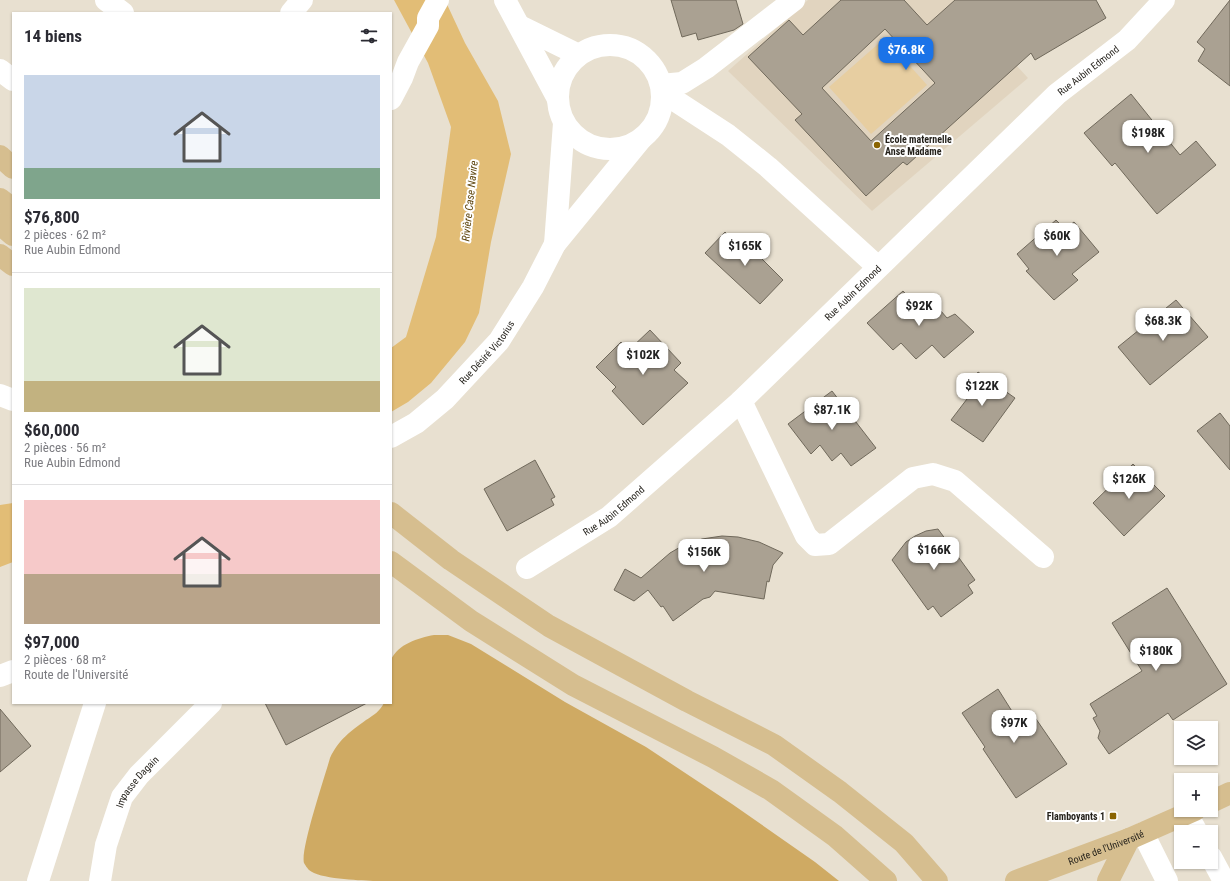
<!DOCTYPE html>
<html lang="fr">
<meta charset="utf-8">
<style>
:root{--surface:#fff;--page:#f7f7f7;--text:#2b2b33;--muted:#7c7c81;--line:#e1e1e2;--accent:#1a73e8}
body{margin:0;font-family:"Roboto Condensed",sans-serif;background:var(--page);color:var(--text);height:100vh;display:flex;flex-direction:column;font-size:15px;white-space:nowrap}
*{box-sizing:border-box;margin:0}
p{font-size:13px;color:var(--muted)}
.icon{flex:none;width:22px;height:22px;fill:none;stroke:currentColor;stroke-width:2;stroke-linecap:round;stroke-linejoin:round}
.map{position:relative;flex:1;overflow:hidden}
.drawer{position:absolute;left:12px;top:12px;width:380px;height:692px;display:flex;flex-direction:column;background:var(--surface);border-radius:0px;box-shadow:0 1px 3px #0004}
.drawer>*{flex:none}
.tools{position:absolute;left:1174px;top:721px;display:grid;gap:8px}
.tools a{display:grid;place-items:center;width:44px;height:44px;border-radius:0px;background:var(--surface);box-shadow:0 1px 3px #0004;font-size:20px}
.price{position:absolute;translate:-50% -34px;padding:0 9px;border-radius:8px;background:#fff;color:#222;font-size:13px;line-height:26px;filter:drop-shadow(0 1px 2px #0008)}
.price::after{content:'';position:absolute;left:50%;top:24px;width:12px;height:9px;margin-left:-6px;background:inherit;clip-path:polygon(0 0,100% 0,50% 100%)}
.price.active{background:var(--accent);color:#fff}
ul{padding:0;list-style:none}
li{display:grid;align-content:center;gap:8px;height:212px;padding:0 12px}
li+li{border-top:1px solid var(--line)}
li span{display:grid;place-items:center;height:124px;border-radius:0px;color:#555}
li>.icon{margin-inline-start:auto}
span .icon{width:72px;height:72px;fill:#fffc;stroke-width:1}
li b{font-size:17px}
h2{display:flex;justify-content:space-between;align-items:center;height:48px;padding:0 12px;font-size:17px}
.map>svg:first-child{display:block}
</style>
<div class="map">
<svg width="1230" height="881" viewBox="0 0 1230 881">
<rect width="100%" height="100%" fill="#e8e0d0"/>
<path fill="#e1d4bf" d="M 808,0 L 956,0 L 1028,78 L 872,211 L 728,71 Z"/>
<path fill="#e7cea1" d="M 885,38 L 927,85 L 871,134 L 829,87 Z"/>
<path fill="#cfaa63" d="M 434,635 L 448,635 L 471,644 L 565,702 L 646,747 L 732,804 L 815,862 L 839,881 L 373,881 C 358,880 319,879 309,870 C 308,869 305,865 304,863 C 300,850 325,776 330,758 C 339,739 350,732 366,720 C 374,715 380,711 384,703 L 391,703 L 391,660 C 398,644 418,638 434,635 Z"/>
<path fill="#e2bd76" d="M 394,0 L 445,0 L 465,43 L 498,101 L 511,154 L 491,242 L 479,313 L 465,342 L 431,383 L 408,402 L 391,412 L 391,348 L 406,337 L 436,237 L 451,127 L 428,63 Z
M 13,503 L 13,562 L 0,567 L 0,505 Z"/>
<path fill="#aaa192" stroke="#70695b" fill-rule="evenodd" d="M 671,0 L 736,0 L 743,24 L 734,30 L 698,40 L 696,33 L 682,37 Z
M 841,0 L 904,0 L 927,25 L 955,0 L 1096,0 L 1106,18 L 1035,60 L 1031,53 L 907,165 L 903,162 L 866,196 L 795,120 L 802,114 L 748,57 L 789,20 L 803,35 ZM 885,29 L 935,83 L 871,141 L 822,88 Z
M 1230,0 L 1230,86 L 1198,61 L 1205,49 L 1197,42 Z
M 1131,94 L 1180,155 L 1196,141 L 1216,165 L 1157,214 L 1115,163 L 1112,166 L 1084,133 Z
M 1056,220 L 1065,229 L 1074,222 L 1099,252 L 1072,274 L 1078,280 L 1054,300 L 1026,271 L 1029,269 L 1017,254 Z
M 725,232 L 737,244 L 742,239 L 783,280 L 760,304 L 705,253 Z
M 903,291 L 915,304 L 927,295 L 947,318 L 955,314 L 974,332 L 944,358 L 932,345 L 916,359 L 901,343 L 893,350 L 867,323 Z
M 1176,300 L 1208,337 L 1150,385 L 1118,347 Z
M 650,330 L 681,363 L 674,370 L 688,383 L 643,425 L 612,391 L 616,387 L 596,367 L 621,342 L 629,350 Z
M 978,372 L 1015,398 L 983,442 L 951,420 L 967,399 L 962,394 Z
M 832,391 L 876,448 L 851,466 L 841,453 L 832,461 L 820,445 L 811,454 L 788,424 Z
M 1220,413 L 1230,426 L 1230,470 L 1197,431 Z
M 535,460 L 555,497 L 551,499 L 554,505 L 507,531 L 484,489 Z
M 1133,464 L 1165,496 L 1124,536 L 1093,503 Z
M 938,529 L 975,580 L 968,585 L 973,593 L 941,617 L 933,606 L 928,610 L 892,560 L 906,542 L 915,536 L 926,531 Z
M 722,536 L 738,537 L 759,542 L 783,553 L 773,565 L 769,582 L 767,581 L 764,599 L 715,591 L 710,597 L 703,599 L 673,621 L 663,606 L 661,607 L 648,590 L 634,601 L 614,590 L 625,569 L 641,578 L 670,553 L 682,546 L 702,539 Z
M 1167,588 L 1227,684 L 1173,720 L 1168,713 L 1109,754 L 1098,738 L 1100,731 L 1093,718 L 1097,716 L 1090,704 L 1142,671 L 1112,623 Z
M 998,689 L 1020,724 L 1034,716 L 1067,764 L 1016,798 L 983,749 L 985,747 L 962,713 Z
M 265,703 L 367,703 L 286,745 Z
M 0,709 L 31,746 L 0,772 Z"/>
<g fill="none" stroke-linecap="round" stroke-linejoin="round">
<g stroke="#fff" stroke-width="22">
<path d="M 106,0 L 123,13"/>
<path d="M 505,0 L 558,99"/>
<path d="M 291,13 L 302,0"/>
<path d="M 520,26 L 579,55"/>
<circle cx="610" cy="97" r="52"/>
<path d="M 0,70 L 13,80"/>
<path d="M 661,85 L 682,83 L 706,68 L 794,0"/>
<path d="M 662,92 L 728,135 L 768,167 L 878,267"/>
<path d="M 391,99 L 402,78 L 408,62 L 428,26 L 428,18 L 438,0"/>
<path d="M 555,244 L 564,123"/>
<path d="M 0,395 L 13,400"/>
<path d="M 741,401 L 806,536 L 815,545 L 829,544 L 913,478 L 933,474 L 955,481 L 1043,557"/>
<path id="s1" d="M 391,437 L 416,423 L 445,399 L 499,341 L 533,287 L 555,244 L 641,139"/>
<path id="s2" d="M 527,568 L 609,517 L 741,401 L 1057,94 L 1127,40 L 1164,0"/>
<path d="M 0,676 L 13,671"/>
<path d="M 1187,814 L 1197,832"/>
<path d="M 1143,833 L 1167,881"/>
<path d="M 1211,857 L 1224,881"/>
<path d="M 38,881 L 95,703"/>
<path id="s3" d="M 100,881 L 106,845 L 122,797 L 139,775 L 211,703"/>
</g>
<g stroke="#d6be8f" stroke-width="22">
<path d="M 0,156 L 13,168"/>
<path d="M 0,199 L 13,209"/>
<path d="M 0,224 L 13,235"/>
<path d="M 0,255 L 13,265"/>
<path d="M 391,513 L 451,560 L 549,626 L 687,701 L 774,745 L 840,792 L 904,843 L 937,881"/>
<path d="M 391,562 L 471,621 L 573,685 L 713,757 L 771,790 L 835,836 L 886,881"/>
<path d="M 1211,802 L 1230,793"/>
<path id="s4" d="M 1016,881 L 1129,839 L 1195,810"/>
<path d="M 1108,881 L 1129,839"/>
</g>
</g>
<g fill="#8a6402" stroke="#fff" stroke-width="1.5">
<circle cx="877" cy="145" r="4"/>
<rect x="1109" y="812" width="8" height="8" rx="2"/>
</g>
<g text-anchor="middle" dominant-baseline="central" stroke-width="4" stroke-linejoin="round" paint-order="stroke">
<g font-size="10" fill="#221f19" stroke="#fff">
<text stroke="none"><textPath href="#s2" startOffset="752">Rue Aubin Edmond</textPath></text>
<text stroke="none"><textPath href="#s2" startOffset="428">Rue Aubin Edmond</textPath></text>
<text stroke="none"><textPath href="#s1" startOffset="129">Rue Désiré Victorius</textPath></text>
<text stroke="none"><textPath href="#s2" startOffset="104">Rue Aubin Edmond</textPath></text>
<text stroke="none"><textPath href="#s3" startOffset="108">Impasse Dagain</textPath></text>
<text stroke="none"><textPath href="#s4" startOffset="96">Route de l'Université</textPath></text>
</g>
<g font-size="10" font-weight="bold" fill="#221f19" stroke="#fff" text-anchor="start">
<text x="885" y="139">École maternelle<tspan x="885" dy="12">Anse Madame</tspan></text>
<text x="1105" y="816" text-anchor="end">Flamboyants 1</text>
</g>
<g font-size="11" font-style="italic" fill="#60470f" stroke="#fff">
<text transform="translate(470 201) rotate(-84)">Rivière Case Navire</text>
</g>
</g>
</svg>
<div class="tools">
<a><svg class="icon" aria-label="layers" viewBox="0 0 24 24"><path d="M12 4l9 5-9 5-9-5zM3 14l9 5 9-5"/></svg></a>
<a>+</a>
<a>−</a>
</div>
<b class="price active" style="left:906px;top:71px">$76.8K</b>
<b class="price" style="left:1148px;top:154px">$198K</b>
<b class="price" style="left:1057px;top:257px">$60K</b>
<b class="price" style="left:745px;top:267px">$165K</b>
<b class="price" style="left:919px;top:327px">$92K</b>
<b class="price" style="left:1163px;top:342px">$68.3K</b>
<b class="price" style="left:643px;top:376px">$102K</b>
<b class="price" style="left:982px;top:407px">$122K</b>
<b class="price" style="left:832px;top:431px">$87.1K</b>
<b class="price" style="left:1129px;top:500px">$126K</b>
<b class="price" style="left:934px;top:571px">$166K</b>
<b class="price" style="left:704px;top:573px">$156K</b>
<b class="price" style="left:1156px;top:672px">$180K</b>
<b class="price" style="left:1014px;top:744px">$97K</b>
<section class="drawer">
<h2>14 biens<svg class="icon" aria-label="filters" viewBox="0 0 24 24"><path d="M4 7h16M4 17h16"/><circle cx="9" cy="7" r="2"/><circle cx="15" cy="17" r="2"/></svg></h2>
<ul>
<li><span style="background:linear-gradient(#c9d6e8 75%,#7fa58c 0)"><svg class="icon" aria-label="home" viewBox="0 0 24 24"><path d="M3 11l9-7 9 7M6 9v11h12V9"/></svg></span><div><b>$76,800</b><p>2 pièces · 62 m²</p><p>Rue Aubin Edmond</p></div></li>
<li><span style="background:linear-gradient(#dfe7d0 75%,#c2b280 0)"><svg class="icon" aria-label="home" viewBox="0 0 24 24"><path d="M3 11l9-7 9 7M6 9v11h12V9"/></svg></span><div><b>$60,000</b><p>2 pièces · 56 m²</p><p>Rue Aubin Edmond</p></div></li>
<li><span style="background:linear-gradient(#f6c9c9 60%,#b9a48a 0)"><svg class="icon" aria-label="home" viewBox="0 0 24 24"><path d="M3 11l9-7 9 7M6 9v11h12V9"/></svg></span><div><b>$97,000</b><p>2 pièces · 68 m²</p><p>Route de l'Université</p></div></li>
</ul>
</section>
</div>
